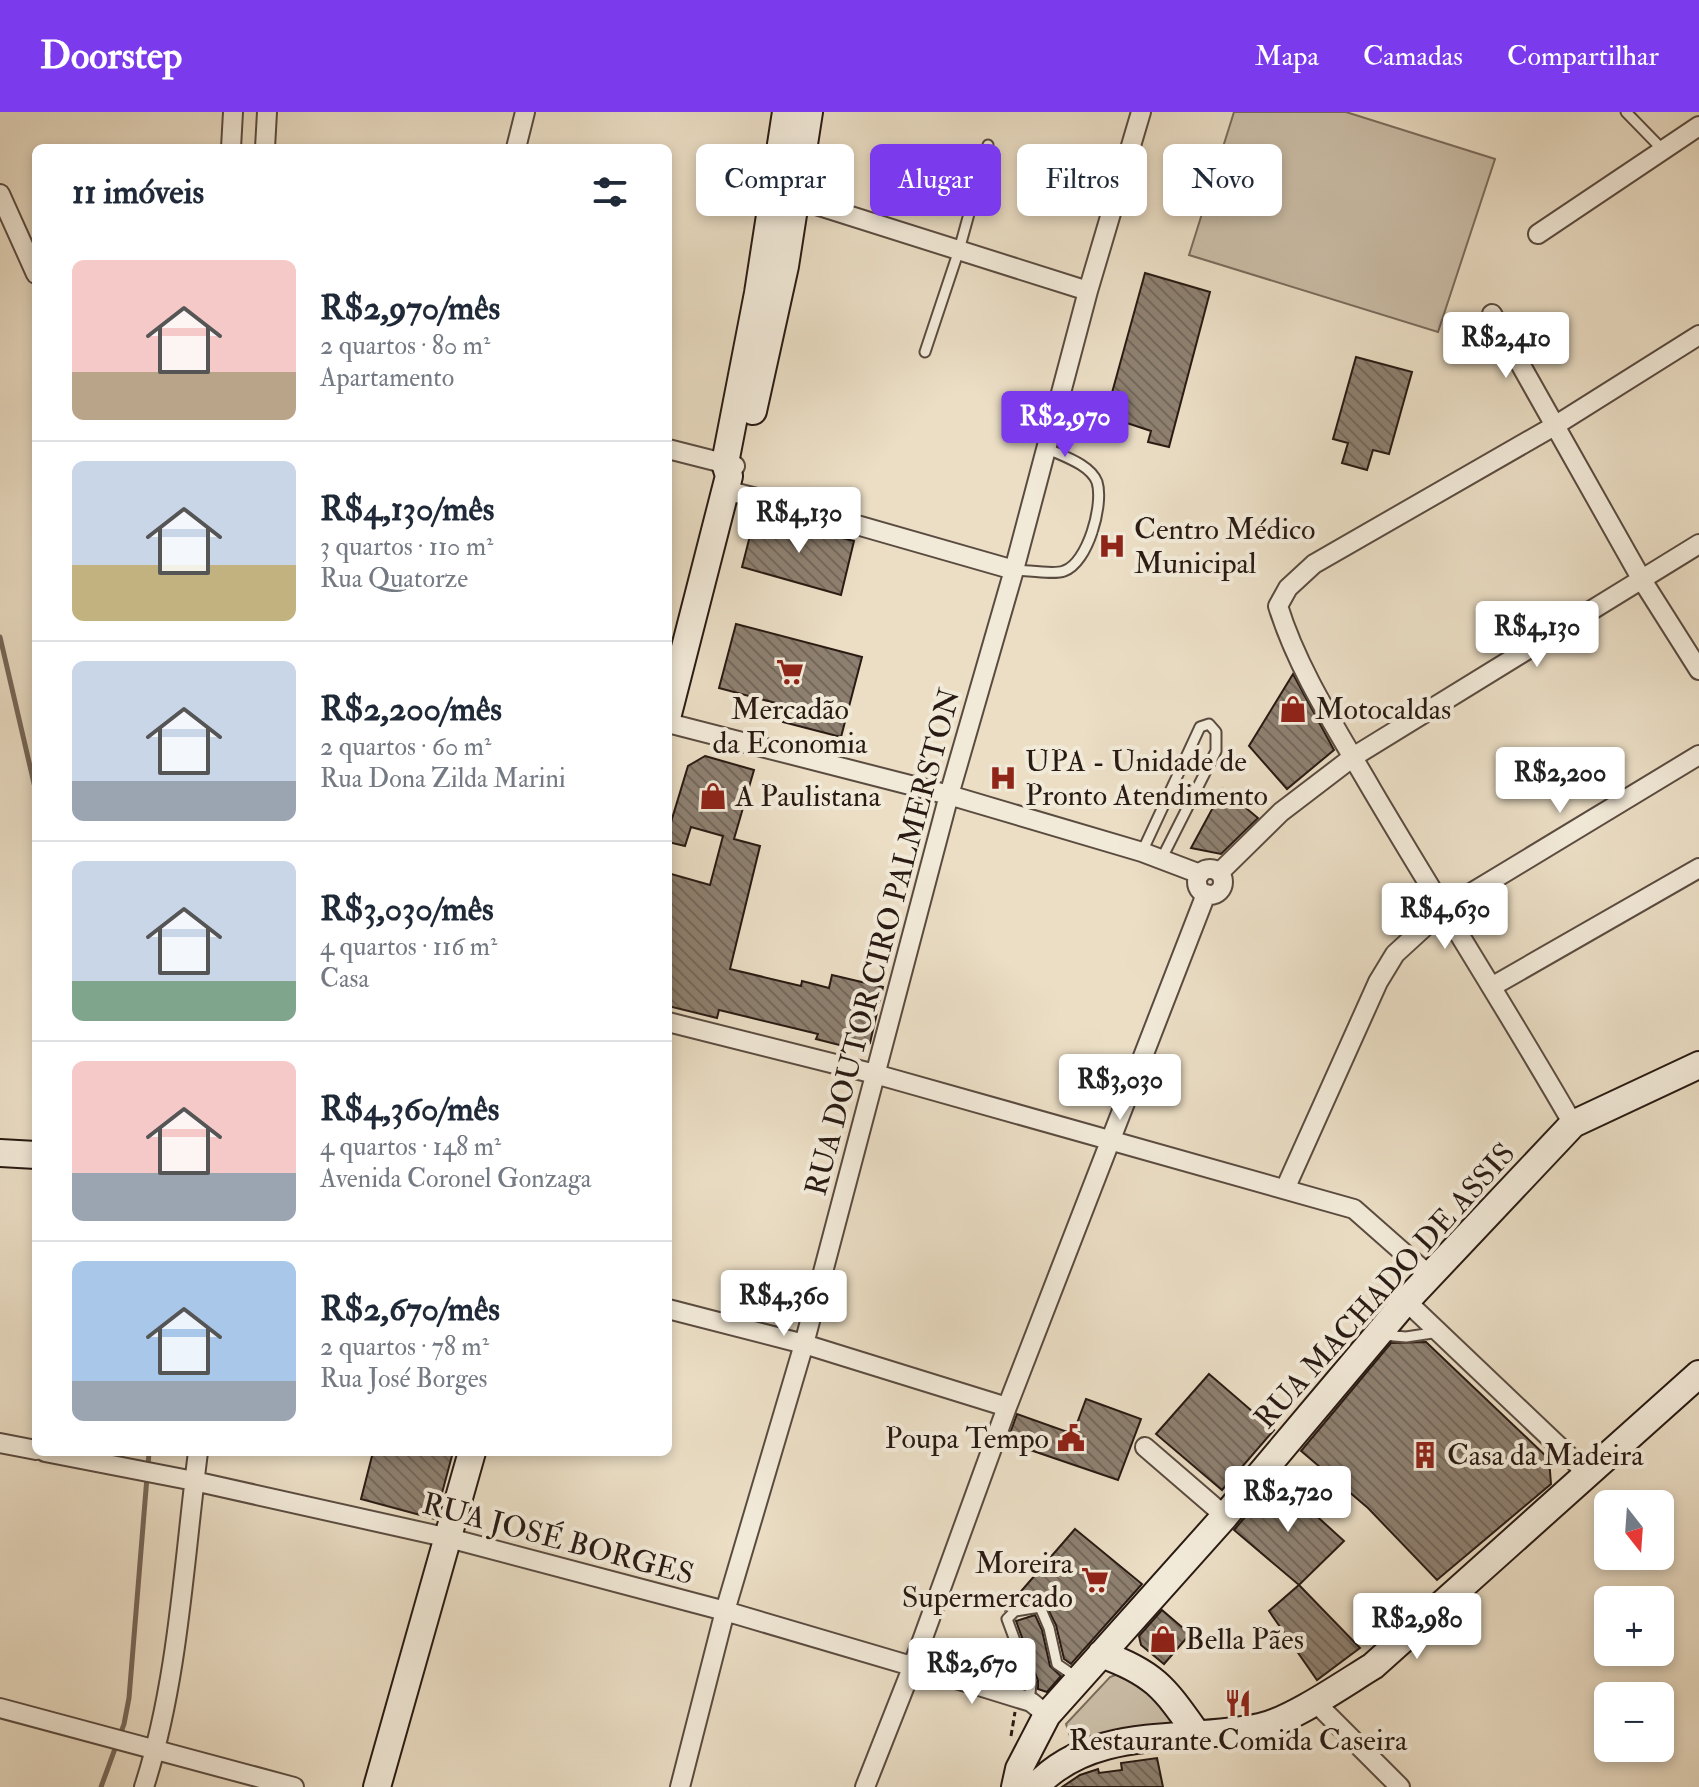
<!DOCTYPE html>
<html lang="pt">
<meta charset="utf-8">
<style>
:root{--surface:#fff;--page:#f2f2f3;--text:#1f2937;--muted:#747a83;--line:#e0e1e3;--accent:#7c3aed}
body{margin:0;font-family:"IM FELL Double Pica",serif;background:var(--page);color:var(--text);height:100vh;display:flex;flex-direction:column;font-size:30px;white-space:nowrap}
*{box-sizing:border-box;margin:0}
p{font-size:26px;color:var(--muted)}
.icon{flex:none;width:44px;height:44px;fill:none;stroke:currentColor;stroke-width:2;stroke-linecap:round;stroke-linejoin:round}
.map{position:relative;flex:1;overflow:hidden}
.panel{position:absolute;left:32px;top:32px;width:640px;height:1312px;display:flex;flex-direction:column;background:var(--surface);border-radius:12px;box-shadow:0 4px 12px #0003}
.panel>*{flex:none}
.top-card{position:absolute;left:696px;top:32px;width:760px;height:72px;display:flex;gap:16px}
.needle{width:52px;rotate:163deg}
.tools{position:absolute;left:1594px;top:1378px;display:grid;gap:16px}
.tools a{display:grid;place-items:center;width:80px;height:80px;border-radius:12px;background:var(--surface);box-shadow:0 4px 12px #0003;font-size:40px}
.price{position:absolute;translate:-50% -68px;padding:0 18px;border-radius:8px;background:#fff;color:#222;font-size:26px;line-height:52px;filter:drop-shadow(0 2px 4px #0008)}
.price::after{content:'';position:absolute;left:50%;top:48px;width:24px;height:18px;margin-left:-12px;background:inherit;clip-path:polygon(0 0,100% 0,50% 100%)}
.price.on{background:var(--accent);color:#fff}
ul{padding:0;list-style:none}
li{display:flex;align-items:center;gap:24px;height:200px;padding:0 40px}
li+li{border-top:2px solid var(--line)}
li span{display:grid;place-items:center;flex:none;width:224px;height:160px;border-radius:12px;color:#555}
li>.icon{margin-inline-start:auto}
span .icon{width:96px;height:96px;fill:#fffc;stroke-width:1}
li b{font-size:34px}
h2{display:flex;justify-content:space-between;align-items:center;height:96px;padding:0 40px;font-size:34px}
.pill{padding:0 28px;border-radius:12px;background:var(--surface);box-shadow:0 4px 12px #0003;font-size:28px;line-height:72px}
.pill.on{background:var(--accent);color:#fff}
header{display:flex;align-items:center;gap:48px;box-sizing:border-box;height:112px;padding:0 40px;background:var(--accent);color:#fff}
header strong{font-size:38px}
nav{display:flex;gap:44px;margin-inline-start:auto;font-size:28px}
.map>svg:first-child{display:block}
</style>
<header>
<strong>Doorstep</strong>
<nav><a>Mapa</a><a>Camadas</a><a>Compartilhar</a></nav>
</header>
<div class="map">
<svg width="1699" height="1675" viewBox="0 0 1699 1675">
<defs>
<pattern id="building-back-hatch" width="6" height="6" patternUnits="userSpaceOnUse" patternTransform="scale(2)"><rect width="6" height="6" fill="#8e8070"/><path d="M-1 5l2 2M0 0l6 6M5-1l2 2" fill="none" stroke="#74685b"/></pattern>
</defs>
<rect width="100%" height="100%" fill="#ebdec5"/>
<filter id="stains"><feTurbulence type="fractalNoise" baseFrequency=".0025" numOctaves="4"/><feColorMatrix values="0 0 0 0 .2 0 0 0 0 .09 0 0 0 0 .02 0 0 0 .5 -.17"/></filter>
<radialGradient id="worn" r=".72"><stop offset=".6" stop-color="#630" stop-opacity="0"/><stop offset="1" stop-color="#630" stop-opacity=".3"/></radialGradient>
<path fill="#cabda7" stroke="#7a6c5d" stroke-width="2" d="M 1234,0 L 1346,0 L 1495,47 L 1438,220 L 1189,143 Z
M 1118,1562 L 1132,1564 L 1173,1601 L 1172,1610 L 1165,1615 L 1076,1631 L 1071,1627 L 1066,1612 L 1110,1565 Z"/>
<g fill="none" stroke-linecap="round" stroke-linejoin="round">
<path stroke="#766759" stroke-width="5" d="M 0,525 L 36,680
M 148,1355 L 149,1340
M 101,1675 L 124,1612 L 129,1586 L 147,1365"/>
</g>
<path fill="url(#building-back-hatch)" stroke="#291a13" stroke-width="2" d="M 1145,161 L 1210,180 L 1169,335 L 1148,330 L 1151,319 L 1124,310 L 1122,323 L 1102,317 Z
M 1356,245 L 1412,260 L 1389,342 L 1373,338 L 1367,358 L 1342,351 L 1348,331 L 1333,327 Z
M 762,405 L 854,429 L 841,483 L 742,455 L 753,412 Z
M 736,512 L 862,545 L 841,625 L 783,610 L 787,594 L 719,576 Z
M 1293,562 L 1334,638 L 1287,677 L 1249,634 Z
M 705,644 L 754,658 L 734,727 L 760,734 L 730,857 L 801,874 L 802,869 L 829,876 L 832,863 L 883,875 L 870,931 L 865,936 L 859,938 L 816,927 L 818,922 L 719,898 L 717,906 L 668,894 L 668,761 L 710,773 L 723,724 L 691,715 L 685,734 L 668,730 L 668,720 L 688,654 Z
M 1223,677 L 1258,706 L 1221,742 L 1191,736 Z
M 1426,1230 L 1549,1347 L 1551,1372 L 1437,1468 L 1368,1396 L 1301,1339 L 1391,1231 Z
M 1209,1262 L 1274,1318 L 1222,1378 L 1156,1322 Z
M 1086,1287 L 1141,1307 L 1118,1368 L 1007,1330 L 1017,1302 L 1073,1322 Z
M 373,1340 L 453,1340 L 435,1407 L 361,1387 Z
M 1277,1368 L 1344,1429 L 1299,1473 L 1234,1418 Z
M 1075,1417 L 1142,1472 L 1071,1552 L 1064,1547 L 1056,1513 L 1044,1489 L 1014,1492 L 1004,1499 Z
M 1299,1473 L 1360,1536 L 1317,1568 L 1269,1499 Z
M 1162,1498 L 1190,1522 L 1164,1552 L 1141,1533 L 1139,1524 Z
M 1035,1503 L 1042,1518 L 1050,1554 L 1061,1564 L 1047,1580 L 1038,1577 L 1038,1569 L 1016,1509 Z
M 1157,1646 L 1163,1675 L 1062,1675 L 1080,1663 L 1098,1657 L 1099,1661 L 1122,1658 L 1121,1651 Z"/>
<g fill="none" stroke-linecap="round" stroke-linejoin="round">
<g stroke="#5a4b40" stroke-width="13">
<path id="service" d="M 1626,0 L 1663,38
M 925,240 L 959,138 L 988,33
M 1014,458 C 1026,458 1054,463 1064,459 C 1088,451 1104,392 1097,370 C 1090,352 1062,344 1046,336
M 1142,740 L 1200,615 L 1209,612 L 1216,620 L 1216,639 L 1162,746
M 1383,1223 L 1406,1225 L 1439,1220
M 1029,1590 L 1031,1572 L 1007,1507 L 1015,1499 L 1040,1495 L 1049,1516 L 1057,1552 L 1076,1565"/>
</g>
<g stroke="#5a4b40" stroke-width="22">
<path id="minor" d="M 231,36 L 233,0
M 265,36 L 267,0
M 516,36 L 525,0
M 0,82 L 36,162
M 797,87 L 1088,179
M 1538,122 L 1699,14
M 1492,202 L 1642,468 L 1699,558
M 668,337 L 735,354
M 725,378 L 808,399 L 1014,458
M 668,611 L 949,683 L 1142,740 L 1200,762
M1197 770a13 13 0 1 1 26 0a13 13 0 1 1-26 0Z
M 1220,760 L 1281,700 L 1353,645 L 1699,432
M 1493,874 L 1699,756
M 668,910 L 875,962 L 1354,1097 L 1430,1164
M 1573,1012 C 1508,899 1438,790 1372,678 C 1338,619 1298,559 1278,494 L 1288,476 L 1314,452 L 1556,313 L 1699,223
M 1285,1077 L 1378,870 L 1395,842 L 1443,798 L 1699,643
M 1406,1189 L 1589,1363
M 668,1197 L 804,1232 L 1007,1295
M 0,1331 L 36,1338
M 1145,1335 L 1225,1404
M 45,1340 L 194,1369 L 449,1426 L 725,1499 L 976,1573 L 1031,1590 L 1047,1603
M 1315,1590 L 1400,1675
M 0,1596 L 294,1675
M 144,1675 C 178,1571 184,1449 198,1340
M 680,1675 L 725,1499 L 804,1232 L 949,683 L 1014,458 L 1088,179 L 1141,0
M 865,1675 L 912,1556 L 1007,1295 L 1206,782"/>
</g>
<g stroke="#291a13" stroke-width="30">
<path id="secondary" d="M 753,299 L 785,154 L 809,0
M 668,602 L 729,364 L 725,351 L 758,181 L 786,0
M 0,1041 L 36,1043
M 1101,1542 C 1155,1561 1165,1577 1197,1622
M 377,1675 L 472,1340
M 1015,1675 L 1019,1657 L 1047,1603 L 1225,1404 L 1406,1189 L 1573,1012 L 1699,953
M 1035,1675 C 1093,1612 1184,1631 1260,1615 C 1292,1608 1345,1571 1373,1554 L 1699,1262"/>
</g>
<path stroke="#291a13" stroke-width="3" stroke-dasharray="6 4" stroke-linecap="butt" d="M 1011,1624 L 1015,1600"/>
<use href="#service" stroke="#f2ead9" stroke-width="9"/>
<use href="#minor" stroke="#f2ead9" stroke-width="18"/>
<use href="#secondary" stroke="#f2ead9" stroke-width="26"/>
</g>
<defs>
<g id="hospital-bare" transform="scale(2.16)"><path d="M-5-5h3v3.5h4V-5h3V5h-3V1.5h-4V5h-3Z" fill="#8f2418" stroke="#f2ead9" stroke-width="2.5" paint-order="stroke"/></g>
<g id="supermarket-bare" transform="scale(2.16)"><path d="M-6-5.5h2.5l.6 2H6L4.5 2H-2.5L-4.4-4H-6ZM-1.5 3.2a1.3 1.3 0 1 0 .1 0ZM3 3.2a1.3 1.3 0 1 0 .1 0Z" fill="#8f2418" stroke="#f2ead9" stroke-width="2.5" paint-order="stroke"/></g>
<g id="shop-bare" transform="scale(2.16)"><path d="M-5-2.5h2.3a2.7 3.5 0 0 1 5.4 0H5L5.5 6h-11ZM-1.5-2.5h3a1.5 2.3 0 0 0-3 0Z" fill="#8f2418" stroke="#f2ead9" stroke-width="2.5" paint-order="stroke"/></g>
<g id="civic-bare" transform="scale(2.16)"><path d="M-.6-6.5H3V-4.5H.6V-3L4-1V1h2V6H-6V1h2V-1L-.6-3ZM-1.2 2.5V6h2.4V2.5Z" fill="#8f2418" stroke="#f2ead9" stroke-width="2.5" paint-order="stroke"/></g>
<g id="building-bare" transform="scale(2.16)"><path d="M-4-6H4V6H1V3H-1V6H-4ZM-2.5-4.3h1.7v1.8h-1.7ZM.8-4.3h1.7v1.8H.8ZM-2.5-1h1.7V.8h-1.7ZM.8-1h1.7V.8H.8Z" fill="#8f2418" stroke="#f2ead9" stroke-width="2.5" paint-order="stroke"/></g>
<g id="restaurant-bare" transform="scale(2.16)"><path d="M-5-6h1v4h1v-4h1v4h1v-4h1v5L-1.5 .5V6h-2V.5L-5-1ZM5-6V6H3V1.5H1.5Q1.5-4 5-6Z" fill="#8f2418" stroke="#f2ead9" stroke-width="2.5" paint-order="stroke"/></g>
</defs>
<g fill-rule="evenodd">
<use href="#hospital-bare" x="1112" y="434"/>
<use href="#supermarket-bare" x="790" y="560"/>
<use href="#shop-bare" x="1293" y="597"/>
<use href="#hospital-bare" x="1003" y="666"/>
<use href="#shop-bare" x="713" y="684"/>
<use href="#civic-bare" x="1071" y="1326"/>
<use href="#building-bare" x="1425" y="1343"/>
<use href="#supermarket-bare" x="1095" y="1468"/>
<use href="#shop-bare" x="1163" y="1527"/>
<use href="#restaurant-bare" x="1238" y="1591"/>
</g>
<g text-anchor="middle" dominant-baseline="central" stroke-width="8" stroke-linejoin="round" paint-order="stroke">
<g font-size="30" fill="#291a13" stroke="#f2ead9" text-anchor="start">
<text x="1134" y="417">Centro Médico<tspan x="1134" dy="34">Municipal</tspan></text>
<text x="790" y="597" text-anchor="middle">Mercadão<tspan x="790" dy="34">da Economia</tspan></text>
<text x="1315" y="597">Motocaldas</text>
<text x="1025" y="649">UPA - Unidade de<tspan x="1025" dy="34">Pronto Atendimento</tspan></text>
<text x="735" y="684">A Paulistana</text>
<text x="1049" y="1326" text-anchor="end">Poupa Tempo</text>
<text x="1447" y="1343">Casa da Madeira</text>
<text x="1073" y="1451" text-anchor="end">Moreira<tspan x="1073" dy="34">Supermercado</tspan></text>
<text x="1185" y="1527">Bella Pães</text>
<text x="1238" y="1628" text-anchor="middle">Restaurante Comida Caseira</text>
</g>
<g font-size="30" fill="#291a13" stroke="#f2ead9">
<text transform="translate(883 830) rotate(-75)">RUA DOUTOR CIRO PALMERSTON</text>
<text transform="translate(1385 1174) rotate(-48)">RUA MACHADO DE ASSIS</text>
<text transform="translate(558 1427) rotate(15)">RUA JOSÉ BORGES</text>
</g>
</g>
<rect width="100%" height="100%" filter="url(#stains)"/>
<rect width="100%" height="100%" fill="url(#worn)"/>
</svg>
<div class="tools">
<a><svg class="needle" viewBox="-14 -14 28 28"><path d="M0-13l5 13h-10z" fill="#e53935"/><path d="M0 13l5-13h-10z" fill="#747a83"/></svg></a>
<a>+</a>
<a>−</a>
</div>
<b class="price" style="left:1506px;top:268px">R$2,410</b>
<b class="price on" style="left:1065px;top:347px">R$2,970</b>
<b class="price" style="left:799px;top:443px">R$4,130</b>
<b class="price" style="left:1537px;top:557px">R$4,130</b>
<b class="price" style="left:1560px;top:703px">R$2,200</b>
<b class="price" style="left:1445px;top:839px">R$4,630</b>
<b class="price" style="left:1120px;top:1010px">R$3,030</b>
<b class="price" style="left:784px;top:1226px">R$4,360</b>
<b class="price" style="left:1288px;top:1422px">R$2,720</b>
<b class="price" style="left:1417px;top:1549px">R$2,980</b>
<b class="price" style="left:972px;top:1594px">R$2,670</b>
<div class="top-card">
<a class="pill">Comprar</a>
<a class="pill on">Alugar</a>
<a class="pill">Filtros</a>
<a class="pill">Novo</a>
</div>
<section class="panel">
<h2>11 imóveis<svg class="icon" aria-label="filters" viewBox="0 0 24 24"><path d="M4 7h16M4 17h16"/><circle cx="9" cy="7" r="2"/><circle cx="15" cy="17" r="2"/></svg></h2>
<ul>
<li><span style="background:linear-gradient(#f6c9c9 70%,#b9a48a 0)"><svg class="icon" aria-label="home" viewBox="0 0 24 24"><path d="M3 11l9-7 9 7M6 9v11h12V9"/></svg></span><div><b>R$2,970/mês</b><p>2 quartos · 80 m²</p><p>Apartamento</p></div></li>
<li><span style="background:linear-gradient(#c9d6e8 65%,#c2b280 0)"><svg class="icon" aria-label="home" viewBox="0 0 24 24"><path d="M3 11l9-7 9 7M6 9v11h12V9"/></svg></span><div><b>R$4,130/mês</b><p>3 quartos · 110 m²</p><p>Rua Quatorze</p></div></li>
<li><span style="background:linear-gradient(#c9d6e8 75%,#9aa5b1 0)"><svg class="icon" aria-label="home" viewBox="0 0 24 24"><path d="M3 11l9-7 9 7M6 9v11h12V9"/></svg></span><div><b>R$2,200/mês</b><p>2 quartos · 60 m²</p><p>Rua Dona Zilda Marini</p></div></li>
<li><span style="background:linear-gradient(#c9d6e8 75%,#7fa58c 0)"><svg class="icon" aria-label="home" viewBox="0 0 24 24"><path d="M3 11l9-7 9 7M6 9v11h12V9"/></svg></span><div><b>R$3,030/mês</b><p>4 quartos · 116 m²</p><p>Casa</p></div></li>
<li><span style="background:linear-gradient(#f6c9c9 70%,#9aa5b1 0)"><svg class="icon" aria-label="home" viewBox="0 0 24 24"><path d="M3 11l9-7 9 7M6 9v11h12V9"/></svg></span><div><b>R$4,360/mês</b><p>4 quartos · 148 m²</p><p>Avenida Coronel Gonzaga</p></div></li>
<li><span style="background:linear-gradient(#a9c7e8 75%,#9aa5b1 0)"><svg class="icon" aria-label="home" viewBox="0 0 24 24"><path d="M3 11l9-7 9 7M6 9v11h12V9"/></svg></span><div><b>R$2,670/mês</b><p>2 quartos · 78 m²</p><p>Rua José Borges</p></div></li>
</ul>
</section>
</div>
